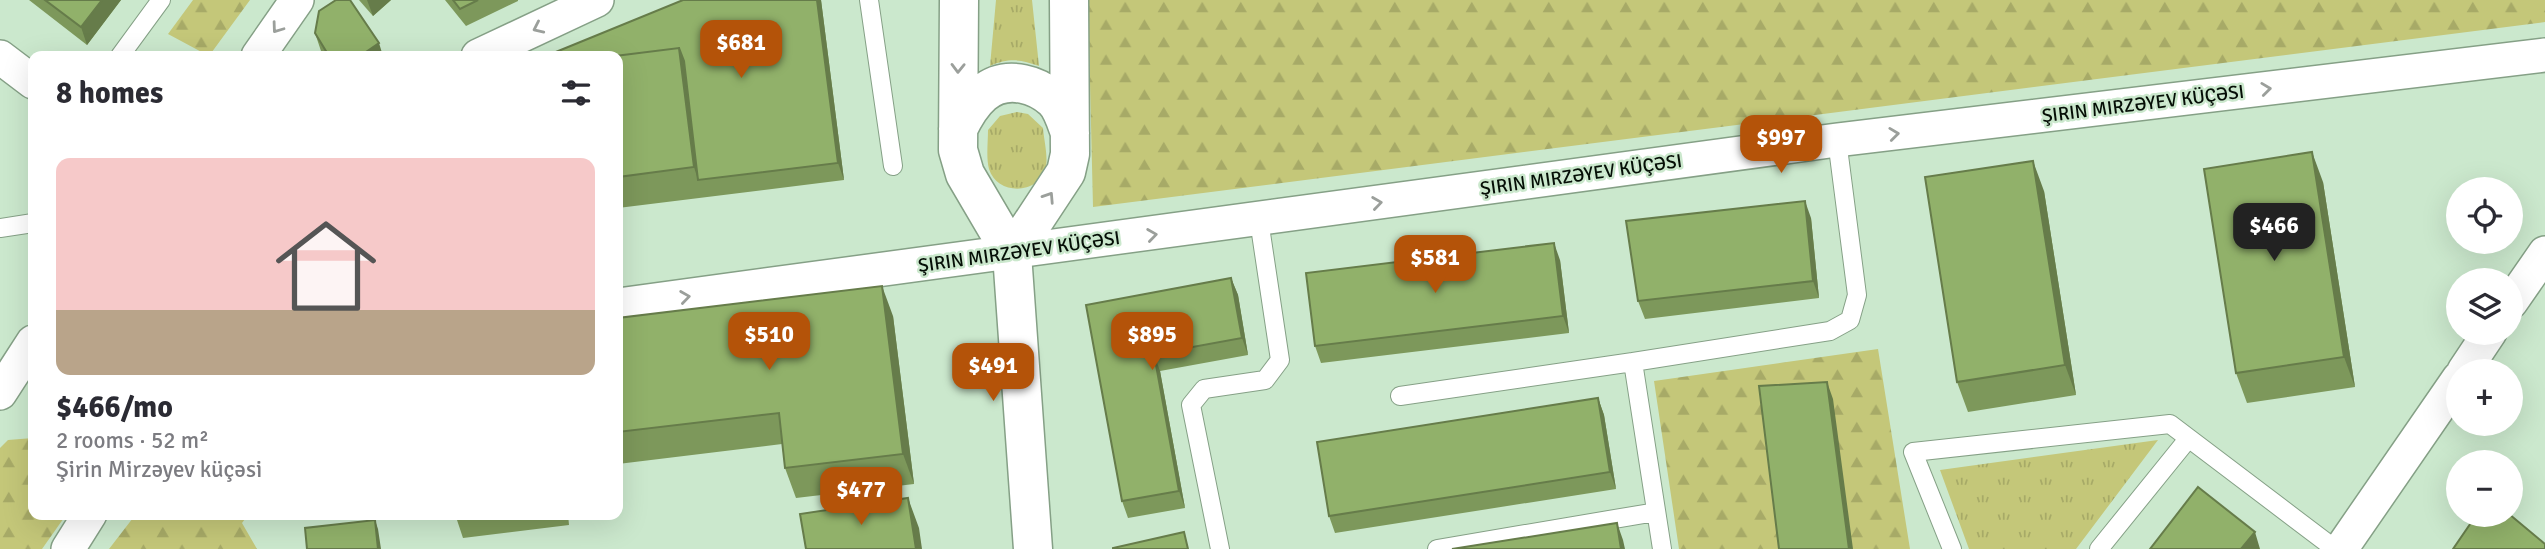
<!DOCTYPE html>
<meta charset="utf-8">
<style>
:root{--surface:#fff;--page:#f2f2f3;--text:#2b2b33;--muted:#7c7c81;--accent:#b45309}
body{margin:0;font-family:Signika,sans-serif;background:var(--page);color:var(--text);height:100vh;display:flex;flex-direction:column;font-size:26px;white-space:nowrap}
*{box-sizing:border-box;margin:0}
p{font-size:23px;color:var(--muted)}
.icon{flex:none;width:38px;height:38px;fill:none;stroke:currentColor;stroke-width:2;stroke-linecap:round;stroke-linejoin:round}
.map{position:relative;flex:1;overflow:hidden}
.panel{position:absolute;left:28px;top:51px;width:595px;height:469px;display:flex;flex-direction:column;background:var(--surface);border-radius:14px;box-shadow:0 7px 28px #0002}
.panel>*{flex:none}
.buttons{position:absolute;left:2446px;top:177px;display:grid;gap:14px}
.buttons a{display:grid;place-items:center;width:77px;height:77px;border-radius:50%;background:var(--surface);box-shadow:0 7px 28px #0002;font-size:35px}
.price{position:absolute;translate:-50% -60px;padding:0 16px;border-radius:14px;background:var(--accent);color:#fff;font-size:23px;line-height:46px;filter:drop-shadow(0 2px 4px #0008)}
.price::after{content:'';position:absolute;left:50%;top:42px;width:21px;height:16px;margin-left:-10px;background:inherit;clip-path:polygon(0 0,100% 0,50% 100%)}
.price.current{background:#222;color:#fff}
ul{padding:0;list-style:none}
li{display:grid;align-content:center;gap:14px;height:371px;padding:0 28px}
li span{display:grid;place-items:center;height:217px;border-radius:14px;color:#555}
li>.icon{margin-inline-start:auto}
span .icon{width:126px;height:126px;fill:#fffc;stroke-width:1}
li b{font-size:30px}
h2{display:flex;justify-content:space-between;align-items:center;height:84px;padding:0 28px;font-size:30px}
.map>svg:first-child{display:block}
</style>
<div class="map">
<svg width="2545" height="549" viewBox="0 0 2545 549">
<defs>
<pattern id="grass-tufts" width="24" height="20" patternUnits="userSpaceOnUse" patternTransform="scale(1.75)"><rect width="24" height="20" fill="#c4c779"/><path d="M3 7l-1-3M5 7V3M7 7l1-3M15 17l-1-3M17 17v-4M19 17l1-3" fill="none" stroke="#a7aa67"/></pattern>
<pattern id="forest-firs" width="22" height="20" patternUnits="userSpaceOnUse" patternTransform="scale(1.75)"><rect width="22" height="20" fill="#c4c779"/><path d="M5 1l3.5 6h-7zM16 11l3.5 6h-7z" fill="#a7aa67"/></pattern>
</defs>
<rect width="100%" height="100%" fill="#cbe8cd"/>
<path fill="url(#grass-tufts)" d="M 996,0 L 1032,0 L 1039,66 C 1020,59 1009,58 990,66 Z
M 1017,112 L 1028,114 L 1043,128 C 1044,140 1048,156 1046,167 C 1040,195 997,196 989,169 C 986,158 988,142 988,130 L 1000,116 Z
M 2158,440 L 2076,549 L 1969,549 L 1940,470 Z"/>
<path fill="url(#forest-firs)" d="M 193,0 L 250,0 L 209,56 L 168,34 Z
M 1088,0 L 2545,0 L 2545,22 L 1093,207 Z
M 1878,349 L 1910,549 L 1679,549 L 1654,381 Z
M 33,438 L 33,514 L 66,515 L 42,549 L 0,549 L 0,448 L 8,440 Z
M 136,514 L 248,515 L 242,523 L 257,549 L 109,549 Z"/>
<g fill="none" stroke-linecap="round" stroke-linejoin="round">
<g stroke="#85a086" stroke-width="20">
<path id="service" d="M 869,0 L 893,166
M 120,56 L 161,0
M 0,228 L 33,223
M 1633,362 L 1662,549
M 1400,396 L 1633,362 L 1830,331 L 1850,320 L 1857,295 L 1837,140
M 1220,549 L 1191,405 L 1204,389 L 1265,380 L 1280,360 L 1259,220
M 1437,549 L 1656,512
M 1952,549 L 1913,452 L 2170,424 L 2335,549
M 2099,549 L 2188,439"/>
</g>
<g stroke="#85a086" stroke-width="36">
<path id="minor" d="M 258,56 L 297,0
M 478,56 L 597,0
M 0,57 L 33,82
M 2511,302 L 2545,253
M 618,305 L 1837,140 L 2545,55
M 2464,371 L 2490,332
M 0,393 L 33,342
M 68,549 L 90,514
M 2341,549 L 2459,378"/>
</g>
<g stroke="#85a086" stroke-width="41">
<path id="tertiary" d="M 959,0 L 958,150 L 965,174 L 1012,254 L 1033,549
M 958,129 C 971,102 989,77 1023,84 C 1033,86 1045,92 1053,99 C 1062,107 1066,122 1070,133
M 1012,254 L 1066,172 L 1070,154 L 1069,0"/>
</g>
<use href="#service" stroke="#fff" stroke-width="18"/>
<use href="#minor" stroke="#fff" stroke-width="33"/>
<use href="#tertiary" stroke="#fff" stroke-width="38"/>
</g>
<path fill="#7d985b" d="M 29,0 L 121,0 L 87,45 Z
M 359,0 L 391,0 L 373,16 Z
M 445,0 L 518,0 L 518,1 L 466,26 Z
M 683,0 L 821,0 L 844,180 L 618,208 L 618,56 Z
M 315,33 L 383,56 L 324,56 L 321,51 Z
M 2323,182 L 2355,387 L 2247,403 L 2236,373 Z
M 2044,191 L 2076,395 L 1968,412 L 1957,382 Z
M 1811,218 L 1819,298 L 1645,319 L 1638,301 Z
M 1560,260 L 1569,333 L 1321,363 L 1315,346 Z
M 1231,278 L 1238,295 L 1248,355 L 1160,371 L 1185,508 L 1128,518 L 1122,501 L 1086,305 Z
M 893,316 L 914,484 L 796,498 L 785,468 L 782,444 L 618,464 L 618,318 Z
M 1598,398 L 1604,415 L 1616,489 L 1335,533 L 1329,516 Z
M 455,514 L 568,514 L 569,525 L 463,538 Z"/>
<path fill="#667c4a" d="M 102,0 L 121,0 L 87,45 L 81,27 Z
M 367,0 L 391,0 L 373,16 Z
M 817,0 L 821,0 L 844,180 L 838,163 Z
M 379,43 L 383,56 L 360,56 Z
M 679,48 L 690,78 L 698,180 L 694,167 Z
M 2312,152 L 2323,182 L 2355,387 L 2344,357 Z
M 2033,161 L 2044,191 L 2076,395 L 2065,365 Z
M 1805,201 L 1811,218 L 1819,298 L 1813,281 Z
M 1554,243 L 1560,260 L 1569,333 L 1563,316 Z
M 1231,278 L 1238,295 L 1248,355 L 1242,338 Z
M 882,286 L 893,316 L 914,484 L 903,454 Z
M 1154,354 L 1160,371 L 1185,508 L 1179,491 Z
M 1827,382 L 1833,399 L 1853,549 L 1849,549 Z
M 1598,398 L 1604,415 L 1616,489 L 1610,472 Z
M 908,498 L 919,528 L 922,549 L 916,549 Z
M 375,520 L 378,529 L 381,549 L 378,549 Z
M 1617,523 L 1623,540 L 1625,549 L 1621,549 Z
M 2255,532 L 2260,549 L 2241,549 Z"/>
<path fill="#91b16a" stroke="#667c4a" stroke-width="2" d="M 45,0 L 102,0 L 81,27 Z
M 336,0 L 350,0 L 379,43 L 360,56 L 329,56 L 315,33 L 319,11 Z
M 453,0 L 478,0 L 460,9 Z
M 683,0 L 817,0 L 838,163 L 698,180 L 684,61 L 679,48 L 615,56 L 546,56 Z
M 679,48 L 694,167 L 618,177 L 618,56 L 615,56 Z
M 2312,152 L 2344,357 L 2236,373 L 2204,169 Z
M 2033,161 L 2065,365 L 1957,382 L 1925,177 Z
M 1805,201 L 1813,281 L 1638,301 L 1626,221 Z
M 1554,243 L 1563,316 L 1315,346 L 1306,273 Z
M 1231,278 L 1242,338 L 1154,354 L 1179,491 L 1122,501 L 1086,305 Z
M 882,286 L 903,454 L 785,468 L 779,413 L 618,432 L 618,318 Z
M 1827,382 L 1849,549 L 1779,549 L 1759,386 Z
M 1598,398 L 1610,472 L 1329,516 L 1317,442 Z
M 2198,487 L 2255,532 L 2241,549 L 2150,549 Z
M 908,498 L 916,549 L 806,549 L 800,514 Z
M 2477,514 L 2509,514 L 2545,544 L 2545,549 L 2453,549 Z
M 375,520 L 378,549 L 307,549 L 305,528 Z
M 1617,523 L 1621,549 L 1452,549 Z
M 1184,532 L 1188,549 L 1113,549 L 1113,548 Z"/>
<defs><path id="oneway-chevron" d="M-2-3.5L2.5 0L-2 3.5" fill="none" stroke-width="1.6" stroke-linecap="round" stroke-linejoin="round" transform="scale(1.75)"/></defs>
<g stroke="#9b9f9b">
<use href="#oneway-chevron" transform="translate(277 28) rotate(126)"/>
<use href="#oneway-chevron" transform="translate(538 28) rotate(155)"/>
<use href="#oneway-chevron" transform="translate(958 68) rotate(91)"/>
<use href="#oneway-chevron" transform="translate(2266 89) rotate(-7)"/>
<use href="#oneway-chevron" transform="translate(1894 134) rotate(-7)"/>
<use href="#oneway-chevron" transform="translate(1049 197) rotate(-57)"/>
<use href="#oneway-chevron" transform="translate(1377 203) rotate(-8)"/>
<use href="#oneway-chevron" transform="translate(1152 235) rotate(-8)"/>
<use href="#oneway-chevron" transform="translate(685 297) rotate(-8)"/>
</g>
<g text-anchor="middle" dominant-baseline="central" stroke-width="5" stroke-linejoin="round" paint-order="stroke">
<g font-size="19" fill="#050e06" stroke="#cbe8cd">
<text transform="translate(2143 104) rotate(-7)">ŞIRIN MIRZƏYEV KÜÇƏSI</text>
<text transform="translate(1581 175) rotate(-8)">ŞIRIN MIRZƏYEV KÜÇƏSI</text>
<text transform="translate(1019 252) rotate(-8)">ŞIRIN MIRZƏYEV KÜÇƏSI</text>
</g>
</g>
</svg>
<div class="buttons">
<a><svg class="icon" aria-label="locate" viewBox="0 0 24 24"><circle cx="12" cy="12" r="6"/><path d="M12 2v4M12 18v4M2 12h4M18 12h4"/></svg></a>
<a><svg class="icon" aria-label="layers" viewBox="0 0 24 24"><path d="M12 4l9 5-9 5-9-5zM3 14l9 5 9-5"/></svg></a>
<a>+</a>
<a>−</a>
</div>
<b class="price" style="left:741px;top:80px">$681</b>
<b class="price" style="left:1781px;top:175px">$997</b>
<b class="price current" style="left:2274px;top:263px">$466</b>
<b class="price" style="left:1435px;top:295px">$581</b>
<b class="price" style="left:769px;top:372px">$510</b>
<b class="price" style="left:1152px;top:372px">$895</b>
<b class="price" style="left:993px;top:403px">$491</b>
<b class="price" style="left:861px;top:527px">$477</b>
<section class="panel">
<h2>8 homes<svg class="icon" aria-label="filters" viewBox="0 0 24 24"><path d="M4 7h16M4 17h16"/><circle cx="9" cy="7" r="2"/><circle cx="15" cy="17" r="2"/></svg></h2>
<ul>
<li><span style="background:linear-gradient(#f6c9c9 70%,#b9a48a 0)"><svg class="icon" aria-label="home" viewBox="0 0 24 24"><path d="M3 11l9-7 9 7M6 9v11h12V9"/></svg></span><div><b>$466/mo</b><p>2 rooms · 52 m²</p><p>Şirin Mirzəyev küçəsi</p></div></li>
</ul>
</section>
</div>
